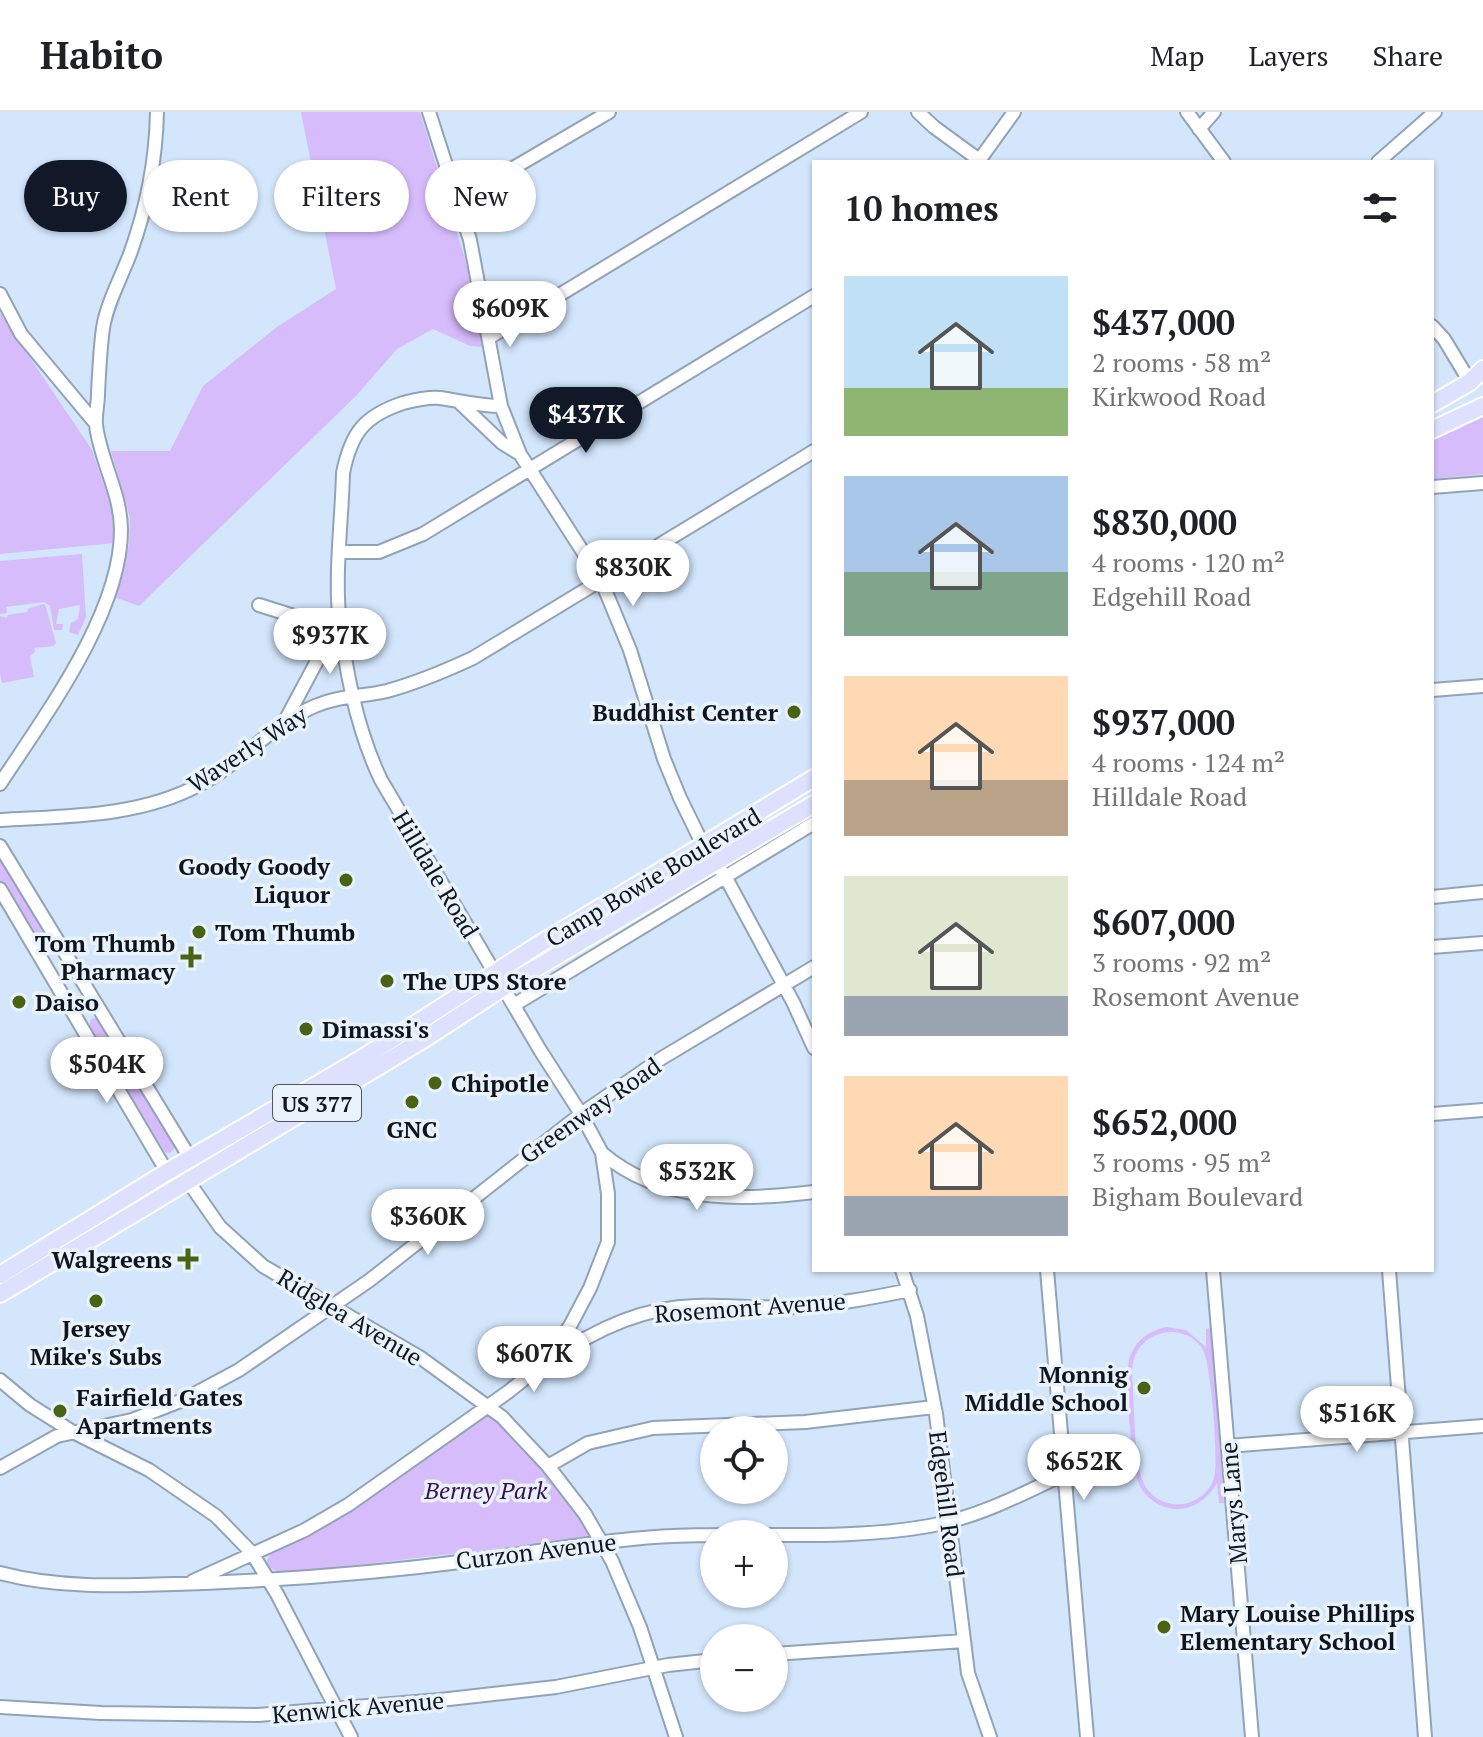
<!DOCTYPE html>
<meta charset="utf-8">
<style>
:root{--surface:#fff;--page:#f6f6f6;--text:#202124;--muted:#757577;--line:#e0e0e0;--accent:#111827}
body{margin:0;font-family:"PT Serif",serif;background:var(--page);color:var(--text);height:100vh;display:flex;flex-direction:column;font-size:30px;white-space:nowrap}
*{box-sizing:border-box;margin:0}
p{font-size:26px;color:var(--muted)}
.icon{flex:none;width:44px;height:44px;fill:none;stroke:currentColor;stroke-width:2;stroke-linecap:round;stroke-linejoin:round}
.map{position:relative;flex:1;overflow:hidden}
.drawer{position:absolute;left:812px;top:48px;width:622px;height:1112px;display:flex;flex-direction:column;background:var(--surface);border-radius:0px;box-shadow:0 2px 6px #0004}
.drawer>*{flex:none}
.banner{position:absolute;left:24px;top:48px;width:668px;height:72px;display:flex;gap:16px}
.controls{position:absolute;left:700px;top:1304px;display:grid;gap:16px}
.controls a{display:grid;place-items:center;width:88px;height:88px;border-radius:50%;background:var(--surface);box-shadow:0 2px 6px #0004;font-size:40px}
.price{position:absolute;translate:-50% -68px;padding:0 18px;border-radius:28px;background:#fff;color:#222;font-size:26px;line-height:52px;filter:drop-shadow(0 2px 4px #0008)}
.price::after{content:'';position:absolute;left:50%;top:48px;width:24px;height:18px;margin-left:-12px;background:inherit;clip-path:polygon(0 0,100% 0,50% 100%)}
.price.on{background:var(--accent);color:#fff}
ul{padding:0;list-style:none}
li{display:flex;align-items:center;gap:24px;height:200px;padding:0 32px}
li span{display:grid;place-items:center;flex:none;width:224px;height:160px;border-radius:0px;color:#555}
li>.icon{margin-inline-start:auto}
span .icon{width:96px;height:96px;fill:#fffc;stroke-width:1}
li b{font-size:34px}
h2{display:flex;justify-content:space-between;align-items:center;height:96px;padding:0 32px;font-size:34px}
.pill{padding:0 28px;border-radius:36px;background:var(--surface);box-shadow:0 2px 6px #0004;font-size:28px;line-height:72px}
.pill.on{background:var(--accent);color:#fff}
header{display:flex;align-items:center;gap:48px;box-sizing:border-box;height:112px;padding:0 40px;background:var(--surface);border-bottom:2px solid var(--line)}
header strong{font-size:38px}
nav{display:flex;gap:44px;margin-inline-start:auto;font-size:28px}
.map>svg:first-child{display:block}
</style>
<header>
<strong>Habito</strong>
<nav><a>Map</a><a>Layers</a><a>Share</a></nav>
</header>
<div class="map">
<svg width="1483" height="1625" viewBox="0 0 1483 1625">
<rect width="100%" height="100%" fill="#d3e6fc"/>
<path fill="#d7bcfc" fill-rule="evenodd" d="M 301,0 L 420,0 L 466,150 L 483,235 L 470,234 L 433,217 L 397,237 L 356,284 L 139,494 L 114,485 L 129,432 L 130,406 L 111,339 L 170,339 L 203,274 L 277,215 L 336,177 Z
M 0,201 L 92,338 L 111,393 L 115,413 L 114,431 L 0,442 Z
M 1478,305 L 1483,305 L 1483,362 L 1432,367 L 1432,328 Z
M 82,442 L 86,505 L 78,523 L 69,520 L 71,511 L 78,507 L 80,493 L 59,497 L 56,512 L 63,512 L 62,518 L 54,518 L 50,494 L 44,490 L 6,495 L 7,501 L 0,502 L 0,449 Z
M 45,492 L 56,531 L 54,534 L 34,536 L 35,540 L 30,544 L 34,565 L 2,571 L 0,561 L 0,504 L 7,506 L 8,503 L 27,500 L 29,496 Z
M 0,743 L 52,829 L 48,836 L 40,835 L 0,770 Z
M 96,906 L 101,908 L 176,1034 L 170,1041 L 165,1040 L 89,917 L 91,907 Z
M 1167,1215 L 1186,1218 L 1206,1235 L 1206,1217 L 1211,1216 L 1224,1391 L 1219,1391 L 1217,1371 C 1208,1386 1195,1397 1177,1397 C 1163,1397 1149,1389 1141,1376 C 1131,1360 1125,1268 1129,1248 C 1135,1229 1147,1219 1167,1215 ZM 1173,1220 C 1186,1221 1197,1227 1203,1238 C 1211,1251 1219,1351 1214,1366 C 1210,1380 1197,1390 1183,1392 C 1166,1394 1150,1386 1143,1370 C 1134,1351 1134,1285 1132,1261 C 1132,1236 1149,1220 1173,1220 Z
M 490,1301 L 561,1372 L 590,1421 L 587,1426 L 315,1458 C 299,1460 276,1466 266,1451 L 270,1442 L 311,1419 L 485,1302 Z"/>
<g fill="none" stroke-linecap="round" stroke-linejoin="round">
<g stroke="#91a3b7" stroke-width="16">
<path id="minor" d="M 429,0 L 470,128 L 501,294 L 520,342 L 601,468 L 630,538 L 664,647 L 680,686 L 703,733 L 726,766 L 793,890 L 814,936
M 918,0 L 934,15 L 982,50
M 1187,0 L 1224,50
M 1199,17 L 1214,0
M 978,50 L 1014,0
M 1378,50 L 1435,0
M 457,89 L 609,0
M 0,182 L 21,222 L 96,312
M 1432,214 L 1444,227 L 1470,270
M 490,225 L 861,0
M 460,291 L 502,331 L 520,342
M 501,294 C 479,294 461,289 440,286 C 428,285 415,288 403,291 C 364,304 351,321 343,361 C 342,405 335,459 339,502 C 345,557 357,618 381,668 L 540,938 L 581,1002 L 602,1041 L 608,1082 L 608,1130 L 590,1176 L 570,1214 L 548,1245 L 530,1261
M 1432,375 L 1483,371
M 340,440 L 379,440 L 423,422 L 814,184
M 259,493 L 332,516
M 1432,578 L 1483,574
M 285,609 L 326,532 L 339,501
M 0,672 C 45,603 121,502 121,418 C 121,381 100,348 96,313 C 95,303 98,292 98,282 C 99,261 100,238 103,216 C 107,191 121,166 130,142 C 146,98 156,48 157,0
M 1,708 C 67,704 139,705 199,673 C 241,651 271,613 315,594 C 341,583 362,585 387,579 C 416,571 445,559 473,546 L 814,339
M 0,734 L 190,1046 L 188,1069
M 0,777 L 167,1060 L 188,1069
M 1432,785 L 1483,780
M 1432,835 L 1483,831
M 514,893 L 814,711
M 1432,1002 L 1483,998
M 602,1041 C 660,1091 742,1089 814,1080
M 188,1069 L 220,1115 L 263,1154 L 421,1246 L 502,1305 L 548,1354 L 585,1402 L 612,1449 L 640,1515 L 676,1625
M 902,1158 L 917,1204 L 936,1302 L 968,1561 L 990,1625
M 1047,1158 L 1087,1625
M 1213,1158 L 1252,1625
M 1389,1158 L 1425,1625
M 549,1250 C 593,1218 641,1195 696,1194 C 729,1193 762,1197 794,1195 C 834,1193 871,1186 910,1178
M 0,1268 L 30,1293 L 73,1320 L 149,1358 L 216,1404 L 252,1441 L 277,1482 L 351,1625
M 1228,1334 L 1483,1314
M 548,1354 L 588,1331 L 653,1316 L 805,1310 L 934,1295
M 0,1356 L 57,1324 L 132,1308 L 183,1288 L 239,1258 L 370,1168 L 581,1002 L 662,946 L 814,855
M 0,1461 C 57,1476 116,1474 174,1472 C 275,1469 377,1461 476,1448 C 528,1441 580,1432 632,1427 C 729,1417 834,1431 929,1414 C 976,1406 1021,1383 1064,1362
M 193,1469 L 305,1418 L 348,1393 L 508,1280 L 534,1259
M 774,1542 L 964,1529
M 0,1595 L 101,1601 L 258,1603 L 440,1588 L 556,1575 L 668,1553 L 714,1548"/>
</g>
<g stroke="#fff" stroke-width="20">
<path id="major" d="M 1432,292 L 1470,270 L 1483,257
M 1432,318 L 1483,294
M 0,1163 L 167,1060 L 361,947 L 538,833 L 814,666
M 0,1182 L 421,929 L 504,875 L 814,692"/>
</g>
<use href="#minor" stroke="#fff" stroke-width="12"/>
<use href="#major" stroke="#dde1fd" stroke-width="16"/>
</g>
<g fill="#486313" stroke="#eaf2fb" stroke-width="3">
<circle cx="794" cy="600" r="8"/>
<circle cx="346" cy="768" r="8"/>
<circle cx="199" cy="820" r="8"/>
<path d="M187 833h8v8h8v8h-8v8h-8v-8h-8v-8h8z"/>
<circle cx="387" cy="869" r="8"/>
<circle cx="19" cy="890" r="8"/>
<circle cx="306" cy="917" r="8"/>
<circle cx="435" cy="971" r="8"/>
<circle cx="412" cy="990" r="8"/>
<path d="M184 1135h8v8h8v8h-8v8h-8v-8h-8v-8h8z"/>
<circle cx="96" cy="1189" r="8"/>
<circle cx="1144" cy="1276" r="8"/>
<circle cx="60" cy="1299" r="8"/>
<circle cx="1164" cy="1515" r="8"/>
</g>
<g text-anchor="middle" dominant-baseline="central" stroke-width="7" stroke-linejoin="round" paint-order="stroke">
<rect fill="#eaf2fb" stroke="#515760" stroke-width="2" x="273" y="973" width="88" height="36" rx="6"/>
<g font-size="22" font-weight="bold" fill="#0f151d">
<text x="317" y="991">US 377</text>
</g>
<g font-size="24" font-weight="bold" fill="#0f151d" stroke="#eaf2fb" text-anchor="start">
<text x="778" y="600" text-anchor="end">Buddhist Center</text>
<text x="330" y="754" text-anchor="end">Goody Goody<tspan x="330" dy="28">Liquor</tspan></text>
<text x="215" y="820">Tom Thumb</text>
<text x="175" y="831" text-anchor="end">Tom Thumb<tspan x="175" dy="28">Pharmacy</tspan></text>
<text x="403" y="869">The UPS Store</text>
<text x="35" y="890">Daiso</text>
<text x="322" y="917">Dimassi's</text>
<text x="451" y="971">Chipotle</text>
<text x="412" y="1017" text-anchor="middle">GNC</text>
<text x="172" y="1147" text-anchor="end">Walgreens</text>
<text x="96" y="1216" text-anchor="middle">Jersey<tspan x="96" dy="28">Mike's Subs</tspan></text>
<text x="1128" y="1262" text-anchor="end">Monnig<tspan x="1128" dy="28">Middle School</tspan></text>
<text x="76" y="1285">Fairfield Gates<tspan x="76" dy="28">Apartments</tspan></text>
<text x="1180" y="1501">Mary Louise Phillips<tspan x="1180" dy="28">Elementary School</tspan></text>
</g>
<g font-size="24" fill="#0f151d" stroke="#eaf2fb">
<text transform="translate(247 637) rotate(-33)">Waverly Way</text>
<text transform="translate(436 762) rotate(59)">Hilldale Road</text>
<text transform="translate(653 765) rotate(-31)">Camp Bowie Boulevard</text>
<text transform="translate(590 998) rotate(-35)">Greenway Road</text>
<text transform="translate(750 1195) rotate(-4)">Rosemont Avenue</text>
<text transform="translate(350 1205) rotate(31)">Ridglea Avenue</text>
<text transform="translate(1233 1391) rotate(-95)">Marys Lane</text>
<text transform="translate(947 1392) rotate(83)">Edgehill Road</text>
<text transform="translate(536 1439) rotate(-7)">Curzon Avenue</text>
<text transform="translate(358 1595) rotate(-5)">Kenwick Avenue</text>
</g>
<g font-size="24" font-style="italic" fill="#371058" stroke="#eaf2fb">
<text x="486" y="1378">Berney Park</text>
</g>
</g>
</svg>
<div class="controls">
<a><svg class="icon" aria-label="locate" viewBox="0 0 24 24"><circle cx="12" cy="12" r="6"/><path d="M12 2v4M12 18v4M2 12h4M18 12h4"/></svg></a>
<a>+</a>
<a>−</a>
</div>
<b class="price" style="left:510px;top:237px">$609K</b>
<b class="price on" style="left:586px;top:343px">$437K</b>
<b class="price" style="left:633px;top:496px">$830K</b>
<b class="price" style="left:330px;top:564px">$937K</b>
<b class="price" style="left:107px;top:993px">$504K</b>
<b class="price" style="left:697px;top:1100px">$532K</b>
<b class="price" style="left:428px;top:1145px">$360K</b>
<b class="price" style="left:534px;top:1282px">$607K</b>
<b class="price" style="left:1357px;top:1342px">$516K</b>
<b class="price" style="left:1084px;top:1390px">$652K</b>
<div class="banner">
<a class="pill on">Buy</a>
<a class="pill">Rent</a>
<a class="pill">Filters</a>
<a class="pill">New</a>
</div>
<section class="drawer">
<h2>10 homes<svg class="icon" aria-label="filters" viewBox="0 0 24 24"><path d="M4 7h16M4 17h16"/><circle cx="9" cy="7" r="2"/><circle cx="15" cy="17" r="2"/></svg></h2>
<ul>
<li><span style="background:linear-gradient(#bfe0f5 70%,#8fb573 0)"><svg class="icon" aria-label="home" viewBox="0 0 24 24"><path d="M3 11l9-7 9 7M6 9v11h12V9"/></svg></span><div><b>$437,000</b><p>2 rooms · 58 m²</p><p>Kirkwood Road</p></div></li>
<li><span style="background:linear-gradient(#a9c7e8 60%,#7fa58c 0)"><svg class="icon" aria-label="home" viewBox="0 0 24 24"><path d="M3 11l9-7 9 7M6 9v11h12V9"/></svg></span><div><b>$830,000</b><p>4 rooms · 120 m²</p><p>Edgehill Road</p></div></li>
<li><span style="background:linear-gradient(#ffd9b3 65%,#b9a48a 0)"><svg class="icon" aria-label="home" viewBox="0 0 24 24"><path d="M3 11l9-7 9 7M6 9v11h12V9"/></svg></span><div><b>$937,000</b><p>4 rooms · 124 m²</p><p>Hilldale Road</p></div></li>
<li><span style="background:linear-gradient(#dfe7d0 75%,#9aa5b1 0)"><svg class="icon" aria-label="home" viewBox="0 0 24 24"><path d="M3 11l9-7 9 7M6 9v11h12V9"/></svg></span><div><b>$607,000</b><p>3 rooms · 92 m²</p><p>Rosemont Avenue</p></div></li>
<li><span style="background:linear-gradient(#ffd9b3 75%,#9aa5b1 0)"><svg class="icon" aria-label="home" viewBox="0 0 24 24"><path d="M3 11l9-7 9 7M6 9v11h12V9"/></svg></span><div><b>$652,000</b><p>3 rooms · 95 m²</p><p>Bigham Boulevard</p></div></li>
</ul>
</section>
</div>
